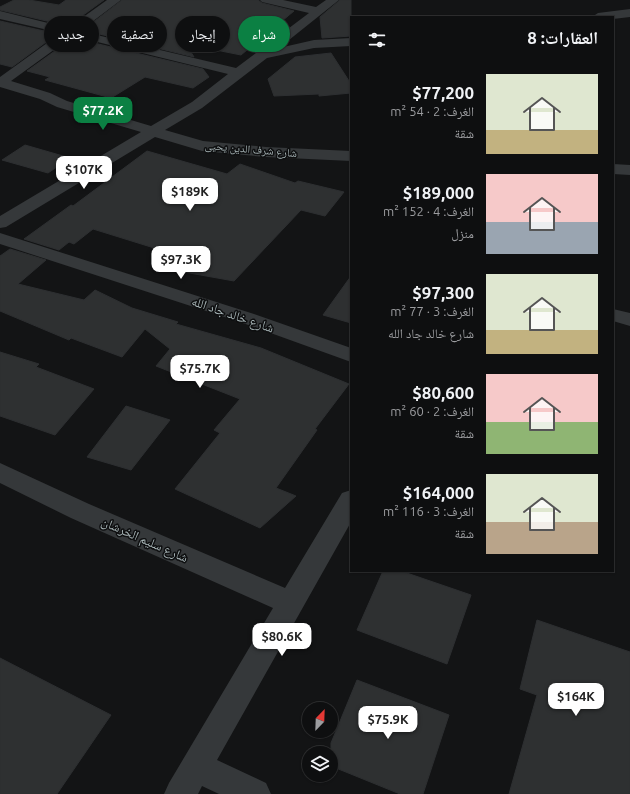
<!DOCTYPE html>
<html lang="ar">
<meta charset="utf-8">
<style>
:root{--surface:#0e0f10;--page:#1c1d1e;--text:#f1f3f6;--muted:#9b9c9f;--line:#2e2f30;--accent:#0b8043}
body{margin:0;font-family:Ubuntu,"Noto Naskh Arabic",sans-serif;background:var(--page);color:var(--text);direction:rtl;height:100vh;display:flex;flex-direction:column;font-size:15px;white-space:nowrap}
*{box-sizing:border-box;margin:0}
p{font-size:13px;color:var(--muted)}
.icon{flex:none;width:22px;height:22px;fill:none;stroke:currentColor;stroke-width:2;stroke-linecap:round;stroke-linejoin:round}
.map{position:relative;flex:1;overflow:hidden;direction:ltr}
.sheet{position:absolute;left:350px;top:16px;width:264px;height:556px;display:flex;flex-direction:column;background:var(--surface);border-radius:0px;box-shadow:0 1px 3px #0004,0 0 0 1px var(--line);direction:rtl}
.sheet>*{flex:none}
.banner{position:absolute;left:12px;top:16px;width:278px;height:36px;direction:rtl;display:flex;gap:8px}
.needle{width:26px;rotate:23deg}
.buttons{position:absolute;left:302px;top:702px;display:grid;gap:8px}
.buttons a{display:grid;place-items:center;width:36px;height:36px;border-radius:50%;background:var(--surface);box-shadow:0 1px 3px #0004,0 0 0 1px var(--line);font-size:20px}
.price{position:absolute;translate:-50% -34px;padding:0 9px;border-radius:8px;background:#fff;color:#222;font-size:13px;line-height:26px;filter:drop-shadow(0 1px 2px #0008)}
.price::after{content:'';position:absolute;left:50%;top:24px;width:12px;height:9px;margin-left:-6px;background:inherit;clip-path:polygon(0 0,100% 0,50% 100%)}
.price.current{background:var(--accent);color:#fff}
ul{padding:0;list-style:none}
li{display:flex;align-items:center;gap:12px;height:100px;padding:0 16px}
li span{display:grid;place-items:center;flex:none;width:112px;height:80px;border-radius:0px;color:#555}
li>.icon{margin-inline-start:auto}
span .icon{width:48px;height:48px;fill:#fffc;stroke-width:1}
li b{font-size:17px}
h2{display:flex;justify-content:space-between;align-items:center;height:48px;padding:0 16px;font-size:17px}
.chip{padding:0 14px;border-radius:18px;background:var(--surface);box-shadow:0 1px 3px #0004,0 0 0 1px var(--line);font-size:14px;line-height:36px}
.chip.current{background:var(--accent);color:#fff}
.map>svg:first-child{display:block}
</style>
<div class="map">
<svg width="630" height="794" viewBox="0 0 630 794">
<rect width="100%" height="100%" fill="#131415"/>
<path fill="#2e3031" stroke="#2d2f31" d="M 14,0 L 29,0 L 59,5 L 66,0 L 104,0 L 68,26 L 0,10 L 0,7 Z
M 122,0 L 258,0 L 262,3 L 294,11 L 241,55 L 186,44 L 194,57 L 83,30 Z
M 340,0 L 351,0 L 351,36 L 322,38 L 320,17 Z
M 0,21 L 57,34 L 12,67 L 0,64 Z
M 73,38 L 203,69 L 209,77 L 193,88 L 145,77 L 111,98 L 45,80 L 50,77 L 27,71 Z
M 331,53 L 351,84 L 351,93 L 319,96 L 319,94 L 274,96 L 268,79 L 295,57 Z
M 25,145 L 70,158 L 48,173 L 2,160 Z
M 147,151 L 227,174 L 240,164 L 295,183 L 298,181 L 344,192 L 325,216 L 301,210 L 234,281 L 184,272 L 196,261 L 93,229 L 74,244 L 69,242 L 59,250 L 24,239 L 71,205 L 73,206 Z
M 10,249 L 46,260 L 18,284 L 84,300 L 95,290 L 132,308 L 178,322 L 176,324 L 261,348 L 349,384 L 315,429 L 317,430 L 276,488 L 296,496 L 260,528 L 175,489 L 220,433 L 214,430 L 240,399 L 156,366 L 170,349 L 145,329 L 122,357 L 71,338 L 69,340 L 0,311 L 0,256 Z
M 351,276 L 351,323 L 323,315 Z
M 0,352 L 39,364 L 36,367 L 94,389 L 55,435 L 0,416 Z
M 126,406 L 170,420 L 131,470 L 87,457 Z
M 383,571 L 401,571 L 471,595 L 447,664 L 357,630 Z
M 537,620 L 630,652 L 630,794 L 509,794 L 537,695 L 520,689 Z
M 0,658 L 111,715 L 57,794 L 0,794 Z
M 357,680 L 449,715 L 423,794 L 400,794 L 331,766 L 331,743 Z"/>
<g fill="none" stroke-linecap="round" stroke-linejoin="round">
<path fill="#35383a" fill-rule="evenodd" d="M 107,0 L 121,0 L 80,31 L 236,68 L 309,13 L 262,2 L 260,0 L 283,0 L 316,7 L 326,0 L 339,0 L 279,48 L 314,40 L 351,38 L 351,46 L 314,48 L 267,58 L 202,108 L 165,130 L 203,141 L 266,147 L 351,151 L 351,161 L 266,157 L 202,151 L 155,137 L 6,227 L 0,228 L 0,216 L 141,132 L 57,107 L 40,99 L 0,87 L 0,77 L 61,33 L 0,19 L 0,11 L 68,28 ZM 73,36 L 228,74 L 192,102 L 151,126 L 67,101 L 50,93 L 11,81 Z
M 630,9 L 630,17 L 613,19 L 613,17 L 592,17 L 598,13 Z
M 613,164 L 630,165 L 630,175 L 613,174 Z
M 0,233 L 254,314 L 351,348 L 351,362 L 240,322 L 0,244 Z
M 613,309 L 630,313 L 630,326 L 613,321 Z
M 0,463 L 89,504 L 285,588 L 342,493 L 351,490 L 351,522 L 217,760 L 266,783 L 271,794 L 219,794 L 202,786 L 198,794 L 164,794 L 169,783 L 273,608 L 71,518 L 0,483 Z"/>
</g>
<g text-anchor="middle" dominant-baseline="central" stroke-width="3" stroke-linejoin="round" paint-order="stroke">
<g font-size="11" fill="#a6b3b5" stroke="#0e0f10">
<text transform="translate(251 149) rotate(5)">شارع شرف الدين يحيى</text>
</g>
<g font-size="13" fill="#a6b3b5" stroke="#0e0f10">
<text transform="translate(233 314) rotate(19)">شارع خالد جاد الله</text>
<text transform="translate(145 539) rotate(24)">شارع سليم الخرشان</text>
</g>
</g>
</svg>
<div class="buttons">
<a><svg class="needle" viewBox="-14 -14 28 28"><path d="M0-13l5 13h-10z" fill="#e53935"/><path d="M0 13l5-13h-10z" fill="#9b9c9f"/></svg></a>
<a><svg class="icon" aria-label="layers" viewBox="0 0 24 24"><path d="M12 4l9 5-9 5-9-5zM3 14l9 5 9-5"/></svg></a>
</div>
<b class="price current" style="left:103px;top:131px">$77.2K</b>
<b class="price" style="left:84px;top:190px">$107K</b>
<b class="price" style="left:190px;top:212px">$189K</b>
<b class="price" style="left:181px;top:280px">$97.3K</b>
<b class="price" style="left:200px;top:389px">$75.7K</b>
<b class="price" style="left:282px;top:657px">$80.6K</b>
<b class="price" style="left:576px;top:717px">$164K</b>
<b class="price" style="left:388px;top:740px">$75.9K</b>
<div class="banner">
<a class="chip current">شراء</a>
<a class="chip">إيجار</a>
<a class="chip">تصفية</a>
<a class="chip">جديد</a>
</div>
<section class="sheet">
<h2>العقارات: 8<svg class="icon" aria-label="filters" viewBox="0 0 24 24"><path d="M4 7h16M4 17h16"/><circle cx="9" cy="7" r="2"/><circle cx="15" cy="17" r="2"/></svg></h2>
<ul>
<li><span style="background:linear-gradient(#dfe7d0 70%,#c2b280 0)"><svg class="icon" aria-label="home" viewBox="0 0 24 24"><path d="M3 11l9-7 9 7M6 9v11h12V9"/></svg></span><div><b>$77,200</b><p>الغرف: 2 · 54 m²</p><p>شقة</p></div></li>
<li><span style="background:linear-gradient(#f6c9c9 60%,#9aa5b1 0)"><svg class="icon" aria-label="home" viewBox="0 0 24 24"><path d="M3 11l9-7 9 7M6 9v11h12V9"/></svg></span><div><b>$189,000</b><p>الغرف: 4 · 152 m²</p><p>منزل</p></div></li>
<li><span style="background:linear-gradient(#dfe7d0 70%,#c2b280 0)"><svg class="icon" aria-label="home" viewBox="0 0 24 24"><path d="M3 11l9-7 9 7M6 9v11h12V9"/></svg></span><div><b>$97,300</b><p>الغرف: 3 · 77 m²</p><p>شارع خالد جاد الله</p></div></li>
<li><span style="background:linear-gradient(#f6c9c9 60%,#8fb573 0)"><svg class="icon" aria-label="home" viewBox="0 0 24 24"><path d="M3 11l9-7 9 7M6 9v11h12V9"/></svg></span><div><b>$80,600</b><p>الغرف: 2 · 60 m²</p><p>شقة</p></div></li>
<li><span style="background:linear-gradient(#dfe7d0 60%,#b9a48a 0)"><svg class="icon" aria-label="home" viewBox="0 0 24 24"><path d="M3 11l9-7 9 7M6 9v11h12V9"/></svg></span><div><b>$164,000</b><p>الغرف: 3 · 116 m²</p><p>شقة</p></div></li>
</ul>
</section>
</div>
